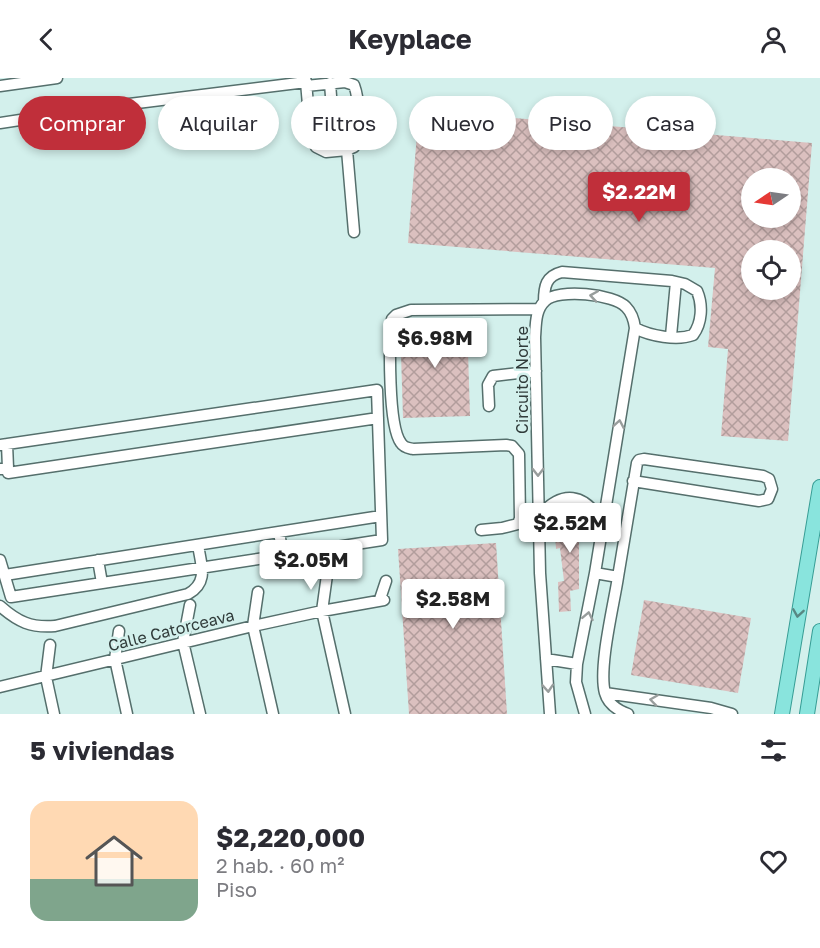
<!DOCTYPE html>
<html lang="es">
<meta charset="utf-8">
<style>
:root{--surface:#fff;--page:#f2f2f3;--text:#2b2b33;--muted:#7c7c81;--accent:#c02f3a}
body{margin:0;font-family:"Golos Text",sans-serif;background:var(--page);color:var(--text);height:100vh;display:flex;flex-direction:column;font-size:22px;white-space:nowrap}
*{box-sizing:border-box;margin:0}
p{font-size:20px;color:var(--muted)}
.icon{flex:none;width:33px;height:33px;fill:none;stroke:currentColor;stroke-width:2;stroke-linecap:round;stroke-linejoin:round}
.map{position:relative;height:636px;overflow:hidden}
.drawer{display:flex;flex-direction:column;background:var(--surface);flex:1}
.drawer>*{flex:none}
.guide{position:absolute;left:18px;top:18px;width:784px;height:54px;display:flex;gap:12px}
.needle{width:39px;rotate:257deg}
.controls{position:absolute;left:741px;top:90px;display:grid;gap:12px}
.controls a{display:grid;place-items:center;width:60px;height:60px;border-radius:50%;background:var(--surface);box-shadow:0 3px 9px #0003;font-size:30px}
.price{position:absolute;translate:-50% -51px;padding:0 14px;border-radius:6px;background:#fff;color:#222;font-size:20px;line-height:39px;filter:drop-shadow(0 2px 3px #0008)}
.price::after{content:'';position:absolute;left:50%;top:36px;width:18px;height:14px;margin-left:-9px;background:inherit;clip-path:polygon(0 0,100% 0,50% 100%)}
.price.on{background:var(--accent);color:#fff}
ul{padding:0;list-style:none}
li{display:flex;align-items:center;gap:18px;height:150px;padding:0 30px}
li span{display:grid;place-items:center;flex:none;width:168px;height:120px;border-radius:18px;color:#555}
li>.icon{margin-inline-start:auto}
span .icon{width:72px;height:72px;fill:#fffc;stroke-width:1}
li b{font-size:26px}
h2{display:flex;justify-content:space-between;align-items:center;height:72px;padding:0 30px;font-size:26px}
.pill{padding:0 21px;border-radius:27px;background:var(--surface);box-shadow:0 3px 9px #0003;font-size:21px;line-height:54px}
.pill.on{background:var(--accent);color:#fff}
header{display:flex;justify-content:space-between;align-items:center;height:78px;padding:0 30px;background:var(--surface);font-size:27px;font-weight:700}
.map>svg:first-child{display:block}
</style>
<header><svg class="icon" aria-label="back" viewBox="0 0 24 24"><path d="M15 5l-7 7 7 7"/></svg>Keyplace<svg class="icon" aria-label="person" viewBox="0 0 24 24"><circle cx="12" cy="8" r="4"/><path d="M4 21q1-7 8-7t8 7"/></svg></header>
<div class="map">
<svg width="820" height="636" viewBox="0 0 820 636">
<defs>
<pattern id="building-cross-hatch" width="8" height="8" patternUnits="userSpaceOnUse" patternTransform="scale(1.5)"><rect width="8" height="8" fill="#dbc0bf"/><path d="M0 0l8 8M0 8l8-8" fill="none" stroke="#b29d9c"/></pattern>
</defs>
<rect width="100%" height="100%" fill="#d3f0ec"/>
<path fill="url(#building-cross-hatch)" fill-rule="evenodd" d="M 419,32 L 812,65 L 788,363 L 721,358 L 728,271 L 708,269 L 715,190 L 408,165 ZM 752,100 L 790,100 L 790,140 L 752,140 ZM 752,172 L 790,172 L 790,212 L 752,212 Z
M 467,241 L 470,338 L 403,340 L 400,244 Z
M 566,428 L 572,428 L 575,439 L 587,438 L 585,464 L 579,464 L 579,511 L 570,513 L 571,533 L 559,534 L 558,504 L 564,503 L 560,470 L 556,471 L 555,456 L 561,455 L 558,441 L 563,440 L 560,430 Z
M 496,465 L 507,636 L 409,636 L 398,471 Z
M 644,522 L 751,540 L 738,615 L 631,597 Z"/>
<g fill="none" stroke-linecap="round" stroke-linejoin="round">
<g stroke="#556f6c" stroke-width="13">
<path id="minor" d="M 306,4 L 310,50 L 316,69 L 326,74 L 347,72 L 354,154
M 330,5 L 334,58
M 0,8 L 57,0
M 306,8 L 345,4 L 354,7 C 359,20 362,57 354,69 L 347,72
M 0,45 L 105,29 L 306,4 L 305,0
M 544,224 C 544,208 546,198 562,194 L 672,203 L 685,206 L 697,213 C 703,227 702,245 693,257 C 677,263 650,258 635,250
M 671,258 L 676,204
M 489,328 L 488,307 L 493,298 L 536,293
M 0,367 L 377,312 L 382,462 L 11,519 L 0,482
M 8,390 L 8,395 L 378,340
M 0,391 L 8,390 L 7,366
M 538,440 C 561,411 586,414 602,447
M 481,452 L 502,450 L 518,446 L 520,440 L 519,376 L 512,368 L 506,367 L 413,371 C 409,370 404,370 401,365 C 388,348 389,264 392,241 L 396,237 L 411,232 L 539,231
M 279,454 L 283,478
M 98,482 L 102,505
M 595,495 L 618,499 C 614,526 598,590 605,615 C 608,626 617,632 628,636
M 5,497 L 381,438
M 327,497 L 322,533 L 345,636
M 618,499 L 637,385 L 639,382 L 644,381 L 763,398 L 769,401 L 772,411 L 768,421 L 759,423 L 633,403
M 258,514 L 253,548 L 273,636
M 380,521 L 386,503
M 190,527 L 183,564 L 200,636
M 0,528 C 18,544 31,550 55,548 L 188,516 C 209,504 201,487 198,467
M 119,553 L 115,581 L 127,636
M 50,567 L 46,599 L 54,636
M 546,581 L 577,586
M 0,609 L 253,548 L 322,533 L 384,522
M 605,615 L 711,630 L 732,636
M 550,636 L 540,495 L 535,259 C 536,247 535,232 545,223 C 558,210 614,216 626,229 C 632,235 634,242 635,250 L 595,495 L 577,586 L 576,604 L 585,636"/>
</g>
<g stroke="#379d95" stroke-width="16">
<path id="major" d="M 782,636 L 820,409
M 807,636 L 820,553"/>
</g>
<use href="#minor" stroke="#fff" stroke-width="10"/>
<use href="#major" stroke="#89e4dd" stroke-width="14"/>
</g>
<defs><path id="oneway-chevron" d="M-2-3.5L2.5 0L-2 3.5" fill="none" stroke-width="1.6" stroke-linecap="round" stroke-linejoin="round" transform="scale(1.5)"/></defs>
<g stroke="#989d9c">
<use href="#oneway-chevron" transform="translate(594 218) rotate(-171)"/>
<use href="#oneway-chevron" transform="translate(619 346) rotate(-80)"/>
<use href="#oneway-chevron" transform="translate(538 394) rotate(90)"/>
<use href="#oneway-chevron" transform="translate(588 538) rotate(-79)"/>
<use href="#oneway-chevron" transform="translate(548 610) rotate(86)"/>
<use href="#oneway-chevron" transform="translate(654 622) rotate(-172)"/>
</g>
<use stroke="#588783" href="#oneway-chevron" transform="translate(798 535) rotate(99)"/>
<g text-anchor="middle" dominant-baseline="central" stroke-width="5" stroke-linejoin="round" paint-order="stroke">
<g font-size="16" fill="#303b3a" stroke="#d3f0ec">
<text transform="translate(522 302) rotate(-90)">Circuito Norte</text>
<text transform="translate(171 552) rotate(-14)">Calle Catorceava</text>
</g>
</g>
</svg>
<div class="controls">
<a><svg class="needle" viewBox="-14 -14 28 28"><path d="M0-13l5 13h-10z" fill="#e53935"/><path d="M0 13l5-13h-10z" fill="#7c7c81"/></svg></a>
<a><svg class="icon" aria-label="locate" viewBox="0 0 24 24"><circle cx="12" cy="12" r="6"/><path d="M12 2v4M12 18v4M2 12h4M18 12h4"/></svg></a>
</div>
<b class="price on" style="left:639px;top:145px">$2.22M</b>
<b class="price" style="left:435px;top:291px">$6.98M</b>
<b class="price" style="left:570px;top:476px">$2.52M</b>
<b class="price" style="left:311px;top:513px">$2.05M</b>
<b class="price" style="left:453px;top:552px">$2.58M</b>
<div class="guide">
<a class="pill on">Comprar</a>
<a class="pill">Alquilar</a>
<a class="pill">Filtros</a>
<a class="pill">Nuevo</a>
<a class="pill">Piso</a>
<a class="pill">Casa</a>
</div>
</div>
<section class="drawer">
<h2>5 viviendas<svg class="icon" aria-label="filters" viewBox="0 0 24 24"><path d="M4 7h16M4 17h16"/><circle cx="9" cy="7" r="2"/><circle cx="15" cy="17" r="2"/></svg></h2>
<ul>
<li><span style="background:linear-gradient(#ffd9b3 65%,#7fa58c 0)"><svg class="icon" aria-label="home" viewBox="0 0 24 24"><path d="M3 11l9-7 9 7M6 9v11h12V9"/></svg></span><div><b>$2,220,000</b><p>2 hab. · 60 m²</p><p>Piso</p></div><svg class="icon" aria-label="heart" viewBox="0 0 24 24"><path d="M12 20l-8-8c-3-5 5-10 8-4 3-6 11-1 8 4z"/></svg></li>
</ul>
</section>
